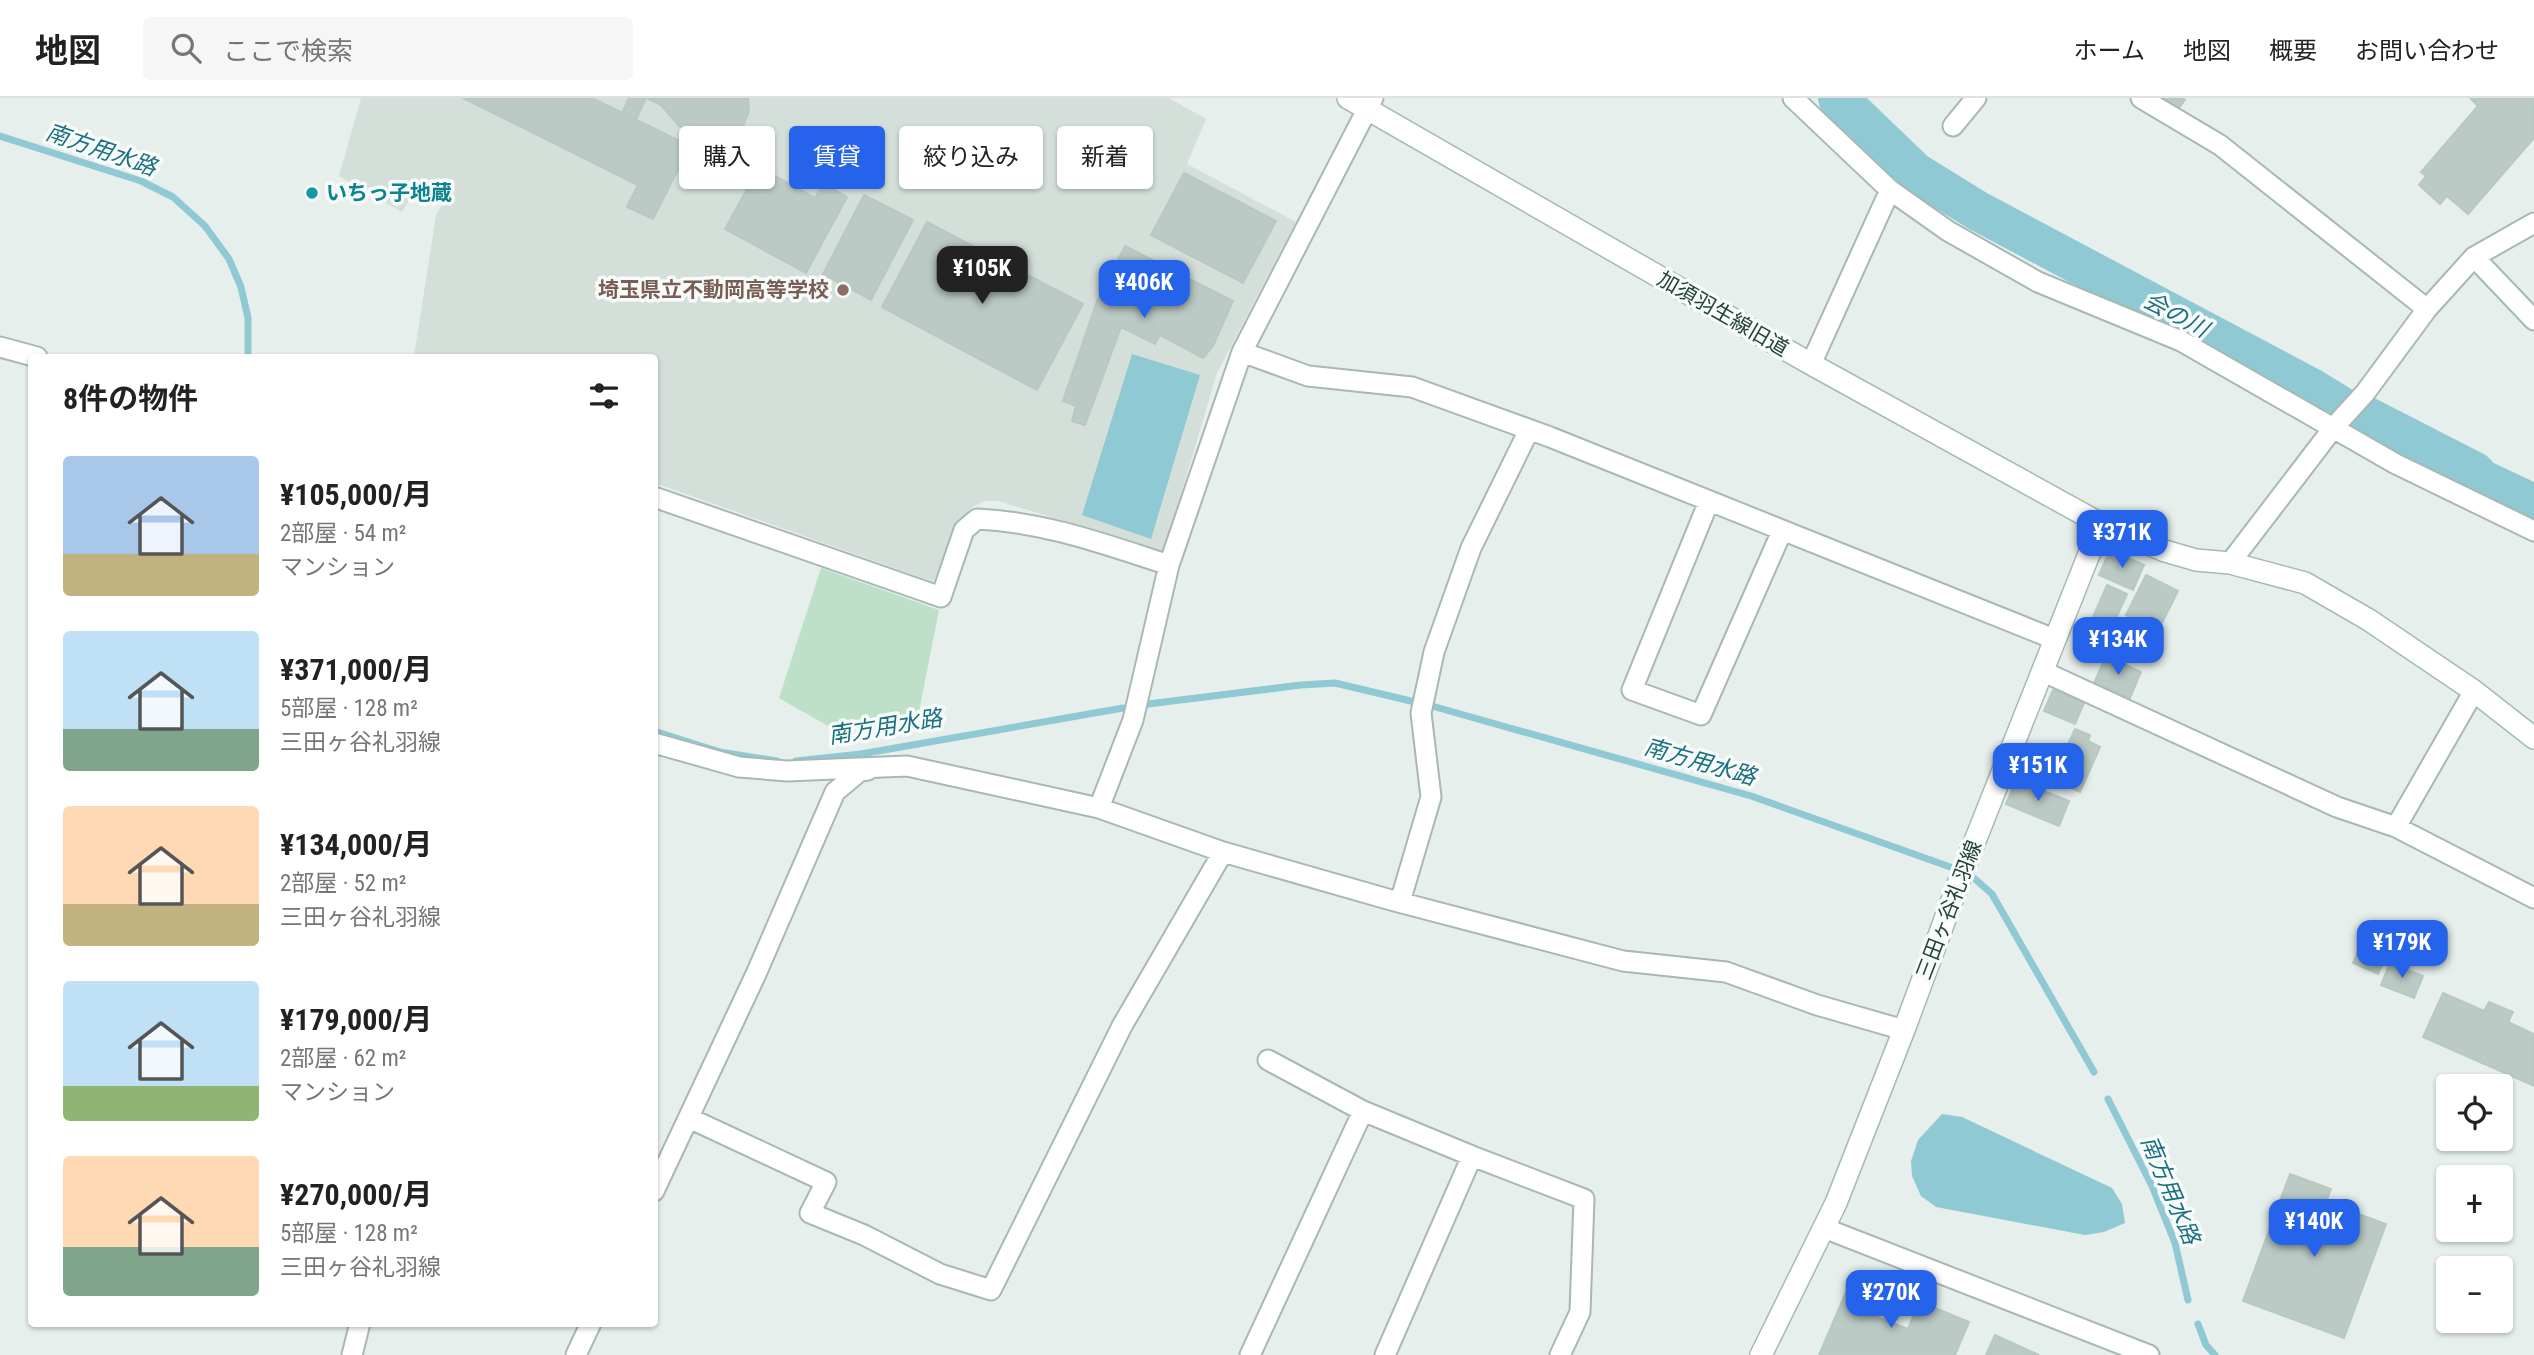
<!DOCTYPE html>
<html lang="ja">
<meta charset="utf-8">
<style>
:root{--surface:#fff;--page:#f6f6f6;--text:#222;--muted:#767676;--line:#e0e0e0;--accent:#2563eb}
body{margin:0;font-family:"Roboto Condensed","Noto Sans JP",sans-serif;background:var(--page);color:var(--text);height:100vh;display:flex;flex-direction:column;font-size:26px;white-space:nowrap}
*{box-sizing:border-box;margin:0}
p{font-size:23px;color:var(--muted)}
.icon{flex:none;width:38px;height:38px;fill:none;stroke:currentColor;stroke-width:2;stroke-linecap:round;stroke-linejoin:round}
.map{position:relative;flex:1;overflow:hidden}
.sheet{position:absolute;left:28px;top:256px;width:630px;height:973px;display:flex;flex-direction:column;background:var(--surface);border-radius:7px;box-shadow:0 2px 5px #0004}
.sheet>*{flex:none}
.guide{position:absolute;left:679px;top:28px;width:665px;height:63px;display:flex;gap:14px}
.fabs{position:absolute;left:2436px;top:976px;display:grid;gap:14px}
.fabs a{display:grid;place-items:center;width:77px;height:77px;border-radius:7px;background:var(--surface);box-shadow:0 2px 5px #0004;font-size:35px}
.price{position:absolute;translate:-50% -60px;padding:0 16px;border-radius:14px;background:var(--accent);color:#fff;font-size:23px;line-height:46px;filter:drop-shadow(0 2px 4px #0008)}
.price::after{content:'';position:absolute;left:50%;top:42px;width:21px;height:16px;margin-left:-10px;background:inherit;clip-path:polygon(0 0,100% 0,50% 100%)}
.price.selected{background:#222;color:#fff}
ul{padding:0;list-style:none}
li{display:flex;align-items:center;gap:21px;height:175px;padding:0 35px}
li span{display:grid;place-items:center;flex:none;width:196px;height:140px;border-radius:7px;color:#555}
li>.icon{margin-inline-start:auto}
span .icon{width:84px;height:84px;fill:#fffc;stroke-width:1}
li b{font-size:30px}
h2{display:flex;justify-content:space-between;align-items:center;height:84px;padding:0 35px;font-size:30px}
.chip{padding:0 24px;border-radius:7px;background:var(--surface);box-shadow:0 2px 5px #0004;font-size:24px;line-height:63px}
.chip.selected{background:var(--accent);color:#fff}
header{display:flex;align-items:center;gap:42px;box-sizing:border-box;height:98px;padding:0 35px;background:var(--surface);border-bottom:2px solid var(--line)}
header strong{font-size:33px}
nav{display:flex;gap:38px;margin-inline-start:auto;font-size:24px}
.search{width:490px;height:63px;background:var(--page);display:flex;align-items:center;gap:18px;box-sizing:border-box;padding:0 24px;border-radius:7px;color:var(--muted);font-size:26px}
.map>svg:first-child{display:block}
</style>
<header>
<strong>地図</strong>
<div class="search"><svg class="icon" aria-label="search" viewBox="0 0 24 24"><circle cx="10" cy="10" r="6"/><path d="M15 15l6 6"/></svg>ここで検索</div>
<nav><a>ホーム</a><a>地図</a><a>概要</a><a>お問い合わせ</a></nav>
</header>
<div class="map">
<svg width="2534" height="1257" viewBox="0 0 2534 1257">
<rect width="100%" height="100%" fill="#e6efeb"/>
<path fill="#d4dfda" d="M 361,0 L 1169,0 L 1206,21 L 1187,66 L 1296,124 L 1217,275 L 1164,453 L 998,403 L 985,403 L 972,409 L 959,424 L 933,484 L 655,385 L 654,259 L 414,259 L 436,117 L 442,106 L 416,90 L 402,114 L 339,78 Z"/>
<path fill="#bfe0c8" d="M 821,470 L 939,512 L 916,629 L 874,631 L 828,628 L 779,600 Z"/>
<path fill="#8ec9d4" d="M 1132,256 L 1200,277 L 1151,441 L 1082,417 Z
M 1942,1016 L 1962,1019 L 2112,1090 L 2122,1106 L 2125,1125 L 2104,1134 L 2085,1137 L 1936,1109 L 1921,1098 L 1912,1078 L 1911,1063 L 1918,1042 Z"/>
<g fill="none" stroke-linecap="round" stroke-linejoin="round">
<path stroke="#8ec9d4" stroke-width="7" d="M 0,38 L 141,83 L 173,99 L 205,128 L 229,161 L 241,189 L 248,220 L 248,259
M 1148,606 L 1301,587 L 1335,585 L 1415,604
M 1432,608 L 1751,698 L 1953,770
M 654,633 L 720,654 L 777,663
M 796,663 L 861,656 L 1123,610
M 1975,781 L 1992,796 L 2094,974
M 2108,1001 L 2152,1088 L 2175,1145 L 2188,1202
M 2198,1226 L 2206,1247 L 2215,1257"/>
<path stroke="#8ec9d4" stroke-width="40" d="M 1838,0 L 1915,74 L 1978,113 L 2313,291 L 2344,310 L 2356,313 L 2475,374 L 2481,381 L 2534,406"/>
</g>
<path fill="#bbcac4" stroke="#b8c9c2" stroke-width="2" d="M 463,0 L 592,0 L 690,48 L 653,121 L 627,109 L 638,87 Z
M 629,0 L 646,0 L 636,22 L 622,15 Z
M 647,0 L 748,0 L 749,13 L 743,28 L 730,38 L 711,39 L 693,36 L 679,28 L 661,7 Z
M 2162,0 L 2182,0 L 2185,2 L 2177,12 Z
M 2534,0 L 2534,40 L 2468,116 L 2447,98 L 2440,106 L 2419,87 L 2426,78 L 2421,74 L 2478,8 L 2470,0 Z
M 759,69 L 815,100 L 823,86 L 847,99 L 806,175 L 725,131 Z
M 1184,75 L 1276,123 L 1243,185 L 1151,137 Z
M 864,97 L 913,122 L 871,202 L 823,176 Z
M 927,124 L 1083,206 L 1037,292 L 882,209 Z
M 1125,148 L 1233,203 L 1213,248 L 1203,260 L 1160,237 L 1155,246 L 1121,229 L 1085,327 L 1072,323 L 1076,308 L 1063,303 L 1097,203 Z
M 2110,452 L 2144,467 L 2133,492 L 2099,477 Z
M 2146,477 L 2178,493 L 2158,533 L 2126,517 Z
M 2107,487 L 2127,496 L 2113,527 L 2093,519 Z
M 2087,524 L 2111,535 L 2103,552 L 2079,540 Z
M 2106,558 L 2141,574 L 2130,600 L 2094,585 Z
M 2053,592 L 2084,605 L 2075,626 L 2044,613 Z
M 2075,631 L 2090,637 L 2088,643 L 2100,649 L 2080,694 L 2052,681 Z
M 2015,685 L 2028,690 L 2029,687 L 2069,703 L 2059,728 L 2006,706 Z
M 2364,839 L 2390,850 L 2378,876 L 2353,865 Z
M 2390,865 L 2423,878 L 2414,900 L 2381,887 Z
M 2443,895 L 2484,913 L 2489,904 L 2513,914 L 2508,924 L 2534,936 L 2534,988 L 2423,939 Z
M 2290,1076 L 2331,1091 L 2326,1104 L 2386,1126 L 2344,1240 L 2243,1203 Z
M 1849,1187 L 1884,1202 L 1877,1219 L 1908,1231 L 1919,1203 L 1969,1224 L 1955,1257 L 1819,1257 Z
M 1995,1237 L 2039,1257 L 1986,1257 Z"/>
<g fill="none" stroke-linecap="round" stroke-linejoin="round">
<g stroke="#a8b8b2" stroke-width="23">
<path id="street" d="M 1793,0 L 1890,92 L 1948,133 L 2038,184 L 2181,243 L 2396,366 L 2534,433
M 2141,0 L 2220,47 L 2427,211
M 1953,28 L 1976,0
M 2474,159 L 2534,222
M 0,249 L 37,259
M 1242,254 L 1308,278 L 1412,289 L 1550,339 L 2054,541
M 1811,266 L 1890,92
M 654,399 L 941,499 L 964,432 L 977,421 C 1045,424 1104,446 1169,467
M 1709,403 L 1632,592 L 1701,617 L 1782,433
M 2230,465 L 2334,329 L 2365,295 L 2427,211 L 2474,159 L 2534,125
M 2042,573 L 2337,709 L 2396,729 L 2534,800
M 654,645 L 739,669 L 787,673 L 907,668 L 1099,710 L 1223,754 L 1391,802 L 1623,863 L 1726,874 L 1817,907 L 1904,932
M 1099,710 L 1133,622 L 1169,467 L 1242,254 L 1373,0
M 2396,729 L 2474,593
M 1400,804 L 1431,699 L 1421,615 L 1434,554 L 1471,450 L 1529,332
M 1268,962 L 1363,1013 L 1472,1058 L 1584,1101 L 1580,1214 L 1560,1257
M 689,1020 L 826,1084 L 810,1115 L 864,1137 L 940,1176 L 991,1192 L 1122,928 L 1223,754
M 654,1093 L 756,876 L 835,694 L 860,673 L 868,672
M 1824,1130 L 2149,1257
M 352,1257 L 360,1225
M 576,1257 L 591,1225
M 1250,1257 L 1363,1013
M 1385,1257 L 1472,1058"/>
</g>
<g stroke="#a4bbb3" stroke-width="24">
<path id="secondary" d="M 1348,0 L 1811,266 L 2101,426 L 2165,453 L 2196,462 L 2230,465 L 2305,485 L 2369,522 L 2474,593 L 2534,640
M 1761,1257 L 1836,1105 L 1904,932 L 1961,778 L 2101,426"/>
</g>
<use href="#street" stroke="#fff" stroke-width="19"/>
<use href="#secondary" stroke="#fff" stroke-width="21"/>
</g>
<circle fill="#0f9aa8" stroke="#f7fbf9" stroke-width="2.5" cx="312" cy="95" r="7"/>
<circle fill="#8d6e63" stroke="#f7fbf9" stroke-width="2.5" cx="843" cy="192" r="7"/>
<g text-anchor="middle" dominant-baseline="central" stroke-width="7" stroke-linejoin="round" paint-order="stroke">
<g font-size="21" font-weight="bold" fill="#0d838f" stroke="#f7fbf9" text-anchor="start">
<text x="326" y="95">いちっ子地蔵</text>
</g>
<g font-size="21" font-weight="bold" fill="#785e54" stroke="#f7fbf9" text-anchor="end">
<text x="829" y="192">埼玉県立不動岡高等学校</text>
</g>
<g font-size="21" fill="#24423a" stroke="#f7fbf9">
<text transform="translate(1723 216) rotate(30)">加須羽生線旧道</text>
<text transform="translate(1949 812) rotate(-69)">三田ヶ谷礼羽線</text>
</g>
<g font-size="23" font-style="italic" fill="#1c6f80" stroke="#f7fbf9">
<text transform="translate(101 52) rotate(19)">南方用水路</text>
<text transform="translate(2176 217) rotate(28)">会の川</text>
<text transform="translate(885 629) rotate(-9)">南方用水路</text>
<text transform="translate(1700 664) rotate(16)">南方用水路</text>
<text transform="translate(2170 1092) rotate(67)">南方用水路</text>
</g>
</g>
</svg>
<div class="fabs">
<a><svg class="icon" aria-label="locate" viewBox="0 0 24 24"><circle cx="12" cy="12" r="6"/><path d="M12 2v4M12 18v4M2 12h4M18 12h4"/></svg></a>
<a>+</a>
<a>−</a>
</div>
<b class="price selected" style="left:982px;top:208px">¥105K</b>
<b class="price" style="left:1144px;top:222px">¥406K</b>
<b class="price" style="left:2122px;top:472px">¥371K</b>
<b class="price" style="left:2118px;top:579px">¥134K</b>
<b class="price" style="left:2038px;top:705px">¥151K</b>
<b class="price" style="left:2402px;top:882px">¥179K</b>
<b class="price" style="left:2314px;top:1161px">¥140K</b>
<b class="price" style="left:1891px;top:1232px">¥270K</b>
<div class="guide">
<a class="chip">購入</a>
<a class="chip selected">賃貸</a>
<a class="chip">絞り込み</a>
<a class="chip">新着</a>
</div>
<section class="sheet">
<h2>8件の物件<svg class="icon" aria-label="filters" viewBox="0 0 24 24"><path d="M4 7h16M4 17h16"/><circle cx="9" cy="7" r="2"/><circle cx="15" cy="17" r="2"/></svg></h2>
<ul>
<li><span style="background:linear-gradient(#a9c7e8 70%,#c2b280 0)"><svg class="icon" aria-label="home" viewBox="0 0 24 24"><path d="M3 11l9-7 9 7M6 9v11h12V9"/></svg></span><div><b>¥105,000/月</b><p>2部屋 · 54 m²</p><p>マンション</p></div></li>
<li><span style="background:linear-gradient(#bfe0f5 70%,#7fa58c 0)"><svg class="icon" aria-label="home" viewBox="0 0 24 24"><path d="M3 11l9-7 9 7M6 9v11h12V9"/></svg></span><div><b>¥371,000/月</b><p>5部屋 · 128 m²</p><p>三田ヶ谷礼羽線</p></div></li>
<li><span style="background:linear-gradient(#ffd9b3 70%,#c2b280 0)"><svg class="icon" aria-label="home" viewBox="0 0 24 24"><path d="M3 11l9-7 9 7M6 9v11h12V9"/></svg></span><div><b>¥134,000/月</b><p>2部屋 · 52 m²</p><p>三田ヶ谷礼羽線</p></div></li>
<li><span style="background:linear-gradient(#bfe0f5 75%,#8fb573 0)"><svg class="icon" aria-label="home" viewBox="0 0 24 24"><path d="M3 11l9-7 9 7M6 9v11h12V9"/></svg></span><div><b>¥179,000/月</b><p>2部屋 · 62 m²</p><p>マンション</p></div></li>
<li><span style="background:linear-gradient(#ffd9b3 65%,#7fa58c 0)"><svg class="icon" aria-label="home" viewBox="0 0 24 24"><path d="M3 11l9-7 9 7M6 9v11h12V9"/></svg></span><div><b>¥270,000/月</b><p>5部屋 · 128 m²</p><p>三田ヶ谷礼羽線</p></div></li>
</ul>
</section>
</div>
